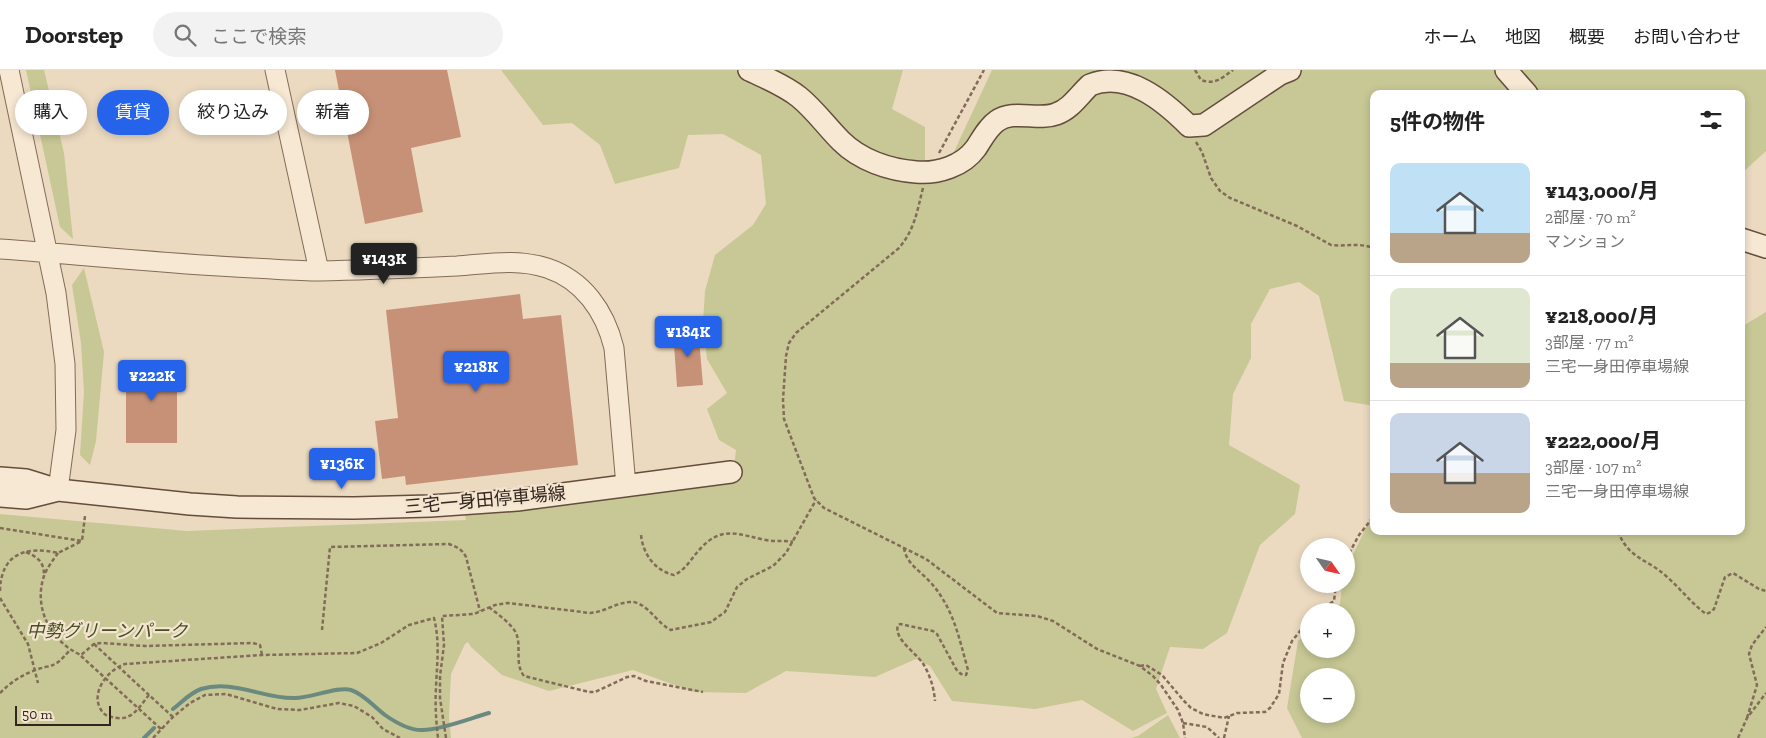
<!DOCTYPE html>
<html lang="ja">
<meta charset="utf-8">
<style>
:root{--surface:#fff;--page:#f2f2f2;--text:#222;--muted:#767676;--line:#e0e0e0;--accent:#2563eb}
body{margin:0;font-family:"Zilla Slab","Noto Sans JP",serif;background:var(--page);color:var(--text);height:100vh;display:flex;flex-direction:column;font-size:19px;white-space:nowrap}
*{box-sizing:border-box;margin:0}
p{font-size:16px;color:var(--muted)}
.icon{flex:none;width:28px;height:28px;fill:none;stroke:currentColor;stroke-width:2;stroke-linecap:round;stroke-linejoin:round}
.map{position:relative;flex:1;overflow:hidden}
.panel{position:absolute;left:1370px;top:20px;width:375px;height:445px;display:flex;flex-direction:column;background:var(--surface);border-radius:10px;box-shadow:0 2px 8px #0003}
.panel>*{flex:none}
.top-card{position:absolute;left:15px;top:20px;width:475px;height:45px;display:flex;gap:10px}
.needle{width:32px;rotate:124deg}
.buttons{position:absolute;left:1300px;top:468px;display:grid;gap:10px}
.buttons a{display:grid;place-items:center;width:55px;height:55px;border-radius:50%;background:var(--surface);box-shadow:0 2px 8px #0003;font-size:25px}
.scale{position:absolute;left:15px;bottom:12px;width:96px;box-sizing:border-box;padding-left:5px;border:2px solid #33251d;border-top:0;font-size:14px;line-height:18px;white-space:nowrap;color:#33251d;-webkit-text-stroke:4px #f3e5cf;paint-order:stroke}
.price{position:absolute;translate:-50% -42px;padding:0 11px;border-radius:5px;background:var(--accent);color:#fff;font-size:16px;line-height:32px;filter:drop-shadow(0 1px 2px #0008)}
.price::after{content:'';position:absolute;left:50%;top:30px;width:15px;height:11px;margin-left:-8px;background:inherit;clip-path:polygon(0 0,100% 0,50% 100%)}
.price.on{background:#222;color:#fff}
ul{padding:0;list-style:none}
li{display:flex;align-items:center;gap:15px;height:125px;padding:0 20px}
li+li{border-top:1px solid var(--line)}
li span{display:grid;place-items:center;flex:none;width:140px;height:100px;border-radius:10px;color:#555}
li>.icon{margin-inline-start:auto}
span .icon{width:60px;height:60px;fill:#fffc;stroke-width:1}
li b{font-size:21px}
h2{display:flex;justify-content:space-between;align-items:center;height:60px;padding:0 20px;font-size:21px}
.tag{padding:0 18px;border-radius:22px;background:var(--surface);box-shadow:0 2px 8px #0003;font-size:18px;line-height:45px}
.tag.on{background:var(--accent);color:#fff}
header{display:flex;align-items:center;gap:30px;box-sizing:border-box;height:70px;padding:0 25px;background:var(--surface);border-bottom:1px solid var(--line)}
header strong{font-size:24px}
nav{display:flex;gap:28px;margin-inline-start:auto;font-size:18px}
.search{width:350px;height:45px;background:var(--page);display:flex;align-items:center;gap:12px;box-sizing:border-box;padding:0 18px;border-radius:28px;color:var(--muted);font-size:19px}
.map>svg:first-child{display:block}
</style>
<header>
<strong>Doorstep</strong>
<div class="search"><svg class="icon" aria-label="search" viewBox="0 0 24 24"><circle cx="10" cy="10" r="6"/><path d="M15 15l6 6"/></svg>ここで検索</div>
<nav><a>ホーム</a><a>地図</a><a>概要</a><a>お問い合わせ</a></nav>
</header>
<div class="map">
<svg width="1766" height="668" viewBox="0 0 1766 668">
<rect width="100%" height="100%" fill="#ebdac0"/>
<path fill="#c7c895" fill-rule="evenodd" d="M 26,0 L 44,0 L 64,83 L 73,169 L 60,157 Z
M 501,0 L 903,0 L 892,39 L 925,57 L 925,93 L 952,86 L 992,0 L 1498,0 L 1518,24 L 1374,24 L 1374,336 L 1344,331 L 1319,226 L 1299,212 L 1270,219 L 1251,254 L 1251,288 L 1233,324 L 1229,375 L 1300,415 L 1295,444 L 1260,475 L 1227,563 L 1203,579 L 1170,577 L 1156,619 L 1167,643 L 1133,661 L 1082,630 L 1035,639 L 952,631 L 930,596 L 916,589 L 875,607 L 786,601 L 746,623 L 694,622 L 633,600 L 549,621 L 502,605 L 471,577 L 468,572 L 465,574 L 451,604 L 449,646 L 451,668 L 0,668 L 0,444 L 187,461 L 466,450 L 464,441 L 733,406 L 736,380 L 719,370 L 707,339 L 727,323 L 707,289 L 703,252 L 705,221 L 715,185 L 753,155 L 766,134 L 761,85 L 723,64 L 688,65 L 679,98 L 615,114 L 600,75 L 572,53 L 543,55 Z
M 1515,0 L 1766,0 L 1766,81 L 1741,104 L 1741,24 L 1536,24 Z
M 84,198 L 104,282 L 96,371 L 90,395 L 80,385 L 84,322 L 81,273 L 72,215 Z
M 1766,242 L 1766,668 L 1302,668 L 1287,638 L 1298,571 L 1309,562 L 1309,579 L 1346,579 L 1346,541 L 1332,541 L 1340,534 L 1342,514 L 1346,514 L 1346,499 L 1374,441 L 1374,461 L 1741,461 L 1741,257 ZM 1346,606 L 1346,644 L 1309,644 L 1309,606 Z
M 1168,645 L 1180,668 L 1131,668 L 1138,666 Z"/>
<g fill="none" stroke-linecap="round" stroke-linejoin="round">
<path stroke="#6b8a7f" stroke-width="4" d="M 173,639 C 182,632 190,623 201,619 C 233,609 263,629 295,628 C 311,628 338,616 351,620 C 364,624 374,637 385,645 C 395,652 409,661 423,660 C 441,660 471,648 489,643
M 144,668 L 154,658"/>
</g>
<path fill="#c79177" d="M 335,0 L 447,0 L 461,67 L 411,78 L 423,142 L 365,154 Z
M 520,224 L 523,249 L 561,245 L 578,395 L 406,415 L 405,406 L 382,409 L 375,351 L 398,348 L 386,240 Z
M 698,258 L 703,315 L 677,317 L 673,260 Z
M 126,290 L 177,290 L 177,373 L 126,373 Z"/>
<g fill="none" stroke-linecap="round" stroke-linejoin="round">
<g stroke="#836b59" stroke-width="21">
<path id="tertiary" d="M 9,0 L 56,223 L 65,294 L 66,360 L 58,420
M 275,0 L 319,201
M 0,179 C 84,185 168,194 253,198 C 275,199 298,201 320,201 C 366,200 411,198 457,196 C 486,194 517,188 547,198 C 583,210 605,241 614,278 L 626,416"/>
</g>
<g stroke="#644d3c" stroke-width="24">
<path id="secondary" d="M 749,0 C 766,8 784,15 799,27 C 815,40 826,56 841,71 C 860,90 889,100 916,102 C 938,104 963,96 976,78 C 982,69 988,57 997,51 C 1013,39 1038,51 1056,44 C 1071,39 1079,25 1090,15 C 1127,0 1164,31 1189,56 L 1204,55 L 1280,4 L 1290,0
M 1506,0 L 1527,24
M 1741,169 L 1766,177
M 0,408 L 26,410 L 58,420 L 190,434 L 237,437 L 354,438 L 430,436 L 517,430 L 731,402
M 0,426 L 26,428 L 58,420"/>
</g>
<path stroke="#836b59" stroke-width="2.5" stroke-dasharray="4 2.5" stroke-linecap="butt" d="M 1195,0 L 1201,10 C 1215,15 1222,8 1233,0
M 1196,72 L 1202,82 L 1211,108 L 1220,121 L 1230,128 L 1297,156 L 1331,175 C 1348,177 1355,172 1374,178
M 939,83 L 984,0
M 923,118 C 917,141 915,159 899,178 L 796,263 L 789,273 L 786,286 L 783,330 L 784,349 L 814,428 L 824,438 L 926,489 L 997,543 L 1037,546 L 1053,551 L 1097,579 L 1140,596 L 1153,606 L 1161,615 L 1178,640 L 1183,653 L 1185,668
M 0,458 L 82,471 L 85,446
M 1618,461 C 1628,489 1648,489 1666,506 C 1680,518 1691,533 1706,544 L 1711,542 L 1714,539 L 1725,507 L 1733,503 L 1759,519 L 1766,521
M 641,465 C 643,484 655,501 674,505 C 686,500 692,487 701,478 C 722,455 740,465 766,470 C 775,472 784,470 793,472
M 904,478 C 906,494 922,502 932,514 C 954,540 959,568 968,600 L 966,605 L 961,604 L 956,599 L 937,564 L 933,561 L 900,554 L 898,555 C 893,570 919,584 925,597 C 931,608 934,619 935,631
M 26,482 C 37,487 44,491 44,505
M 58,483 C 53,490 47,498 44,506 C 33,538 51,572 81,585 L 94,574 L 102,573 L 145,576 L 253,573 L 260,575 L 262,585
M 1346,489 L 1359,465 L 1374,446
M 0,521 C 1,483 26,476 58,483 L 82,471
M 0,528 L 28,574 L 38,613
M 489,537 C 497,544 511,553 516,563 C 522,577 514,593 524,606 L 589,622 L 595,622 L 627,607 L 634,606 L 646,611 L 703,622
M 1319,541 L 1334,531 L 1336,514
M 322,560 L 330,477 L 449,474 C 457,477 462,479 466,487 L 480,541
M 94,574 L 149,625
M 81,586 L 161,659
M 1140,596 L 1146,595 L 1162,605 L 1184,631 L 1191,638 L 1203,644 L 1224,648 L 1237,643 L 1265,642 L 1270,638 L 1279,624 L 1283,593 L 1292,571 L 1309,550
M 0,623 C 10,613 20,606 33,601 C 53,593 53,600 69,581
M 173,647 L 149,625 C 143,632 136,644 127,647 C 123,649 116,648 112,647 C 106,646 103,644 100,638 C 91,621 109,599 125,594 L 262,585 L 357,583 L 381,573 L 409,555 L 434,548 C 440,572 437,593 436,617 C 435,635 436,651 438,668
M 1747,648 L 1757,615 L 1749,584 L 1752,575 L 1766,557
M 1183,653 L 1207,657 L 1219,668
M 153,668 L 173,647 L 190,633 L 205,625 L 226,624 L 277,639 L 300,640 L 339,633 L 354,636 L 372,647 L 383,659 L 400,668
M 446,668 L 440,628 L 440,606 L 444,575 L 442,546 L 474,544 L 495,535 L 508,533 L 590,543 C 604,542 616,533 629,532 C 646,530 657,554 671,560 L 711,552 L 725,542 L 737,517 L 747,509 L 773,496 L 786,483 L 816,430
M 1224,668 L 1229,646
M 1738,668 L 1747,648 L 1766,623"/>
<use href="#tertiary" stroke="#f6e8d2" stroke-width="19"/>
<use href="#secondary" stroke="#f6e8d2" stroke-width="21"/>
</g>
<g text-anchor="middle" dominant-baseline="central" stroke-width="4.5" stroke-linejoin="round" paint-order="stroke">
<g font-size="18" fill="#33251d" stroke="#f3e5cf">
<text transform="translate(485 430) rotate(-5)">三宅一身田停車場線</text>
</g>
<g font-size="18" font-style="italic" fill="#484f24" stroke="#f3e5cf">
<text x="107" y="561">中勢グリーンパーク</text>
</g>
</g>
</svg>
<div class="buttons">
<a><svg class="needle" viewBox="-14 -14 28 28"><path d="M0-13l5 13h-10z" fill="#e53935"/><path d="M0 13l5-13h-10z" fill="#767676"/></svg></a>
<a>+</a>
<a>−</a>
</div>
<div class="scale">50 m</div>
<b class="price on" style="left:384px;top:215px">¥143K</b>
<b class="price" style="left:688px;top:288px">¥184K</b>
<b class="price" style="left:476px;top:323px">¥218K</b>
<b class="price" style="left:152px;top:332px">¥222K</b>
<b class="price" style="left:342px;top:420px">¥136K</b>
<div class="top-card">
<a class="tag">購入</a>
<a class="tag on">賃貸</a>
<a class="tag">絞り込み</a>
<a class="tag">新着</a>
</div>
<section class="panel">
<h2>5件の物件<svg class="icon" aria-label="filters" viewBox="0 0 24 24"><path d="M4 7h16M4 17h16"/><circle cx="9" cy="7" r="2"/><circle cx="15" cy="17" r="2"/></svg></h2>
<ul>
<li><span style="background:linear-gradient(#bfe0f5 70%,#b9a48a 0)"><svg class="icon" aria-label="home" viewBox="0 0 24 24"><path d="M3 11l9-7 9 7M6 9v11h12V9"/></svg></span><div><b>¥143,000/月</b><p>2部屋 · 70 m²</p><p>マンション</p></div></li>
<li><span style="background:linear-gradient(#dfe7d0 75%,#b9a48a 0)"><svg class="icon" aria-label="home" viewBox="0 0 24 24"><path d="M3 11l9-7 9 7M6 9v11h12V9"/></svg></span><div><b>¥218,000/月</b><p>3部屋 · 77 m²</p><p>三宅一身田停車場線</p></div></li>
<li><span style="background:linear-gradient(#c9d6e8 60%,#b9a48a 0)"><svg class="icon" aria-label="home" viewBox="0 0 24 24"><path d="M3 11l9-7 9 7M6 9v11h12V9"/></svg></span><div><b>¥222,000/月</b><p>3部屋 · 107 m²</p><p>三宅一身田停車場線</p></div></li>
</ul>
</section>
</div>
